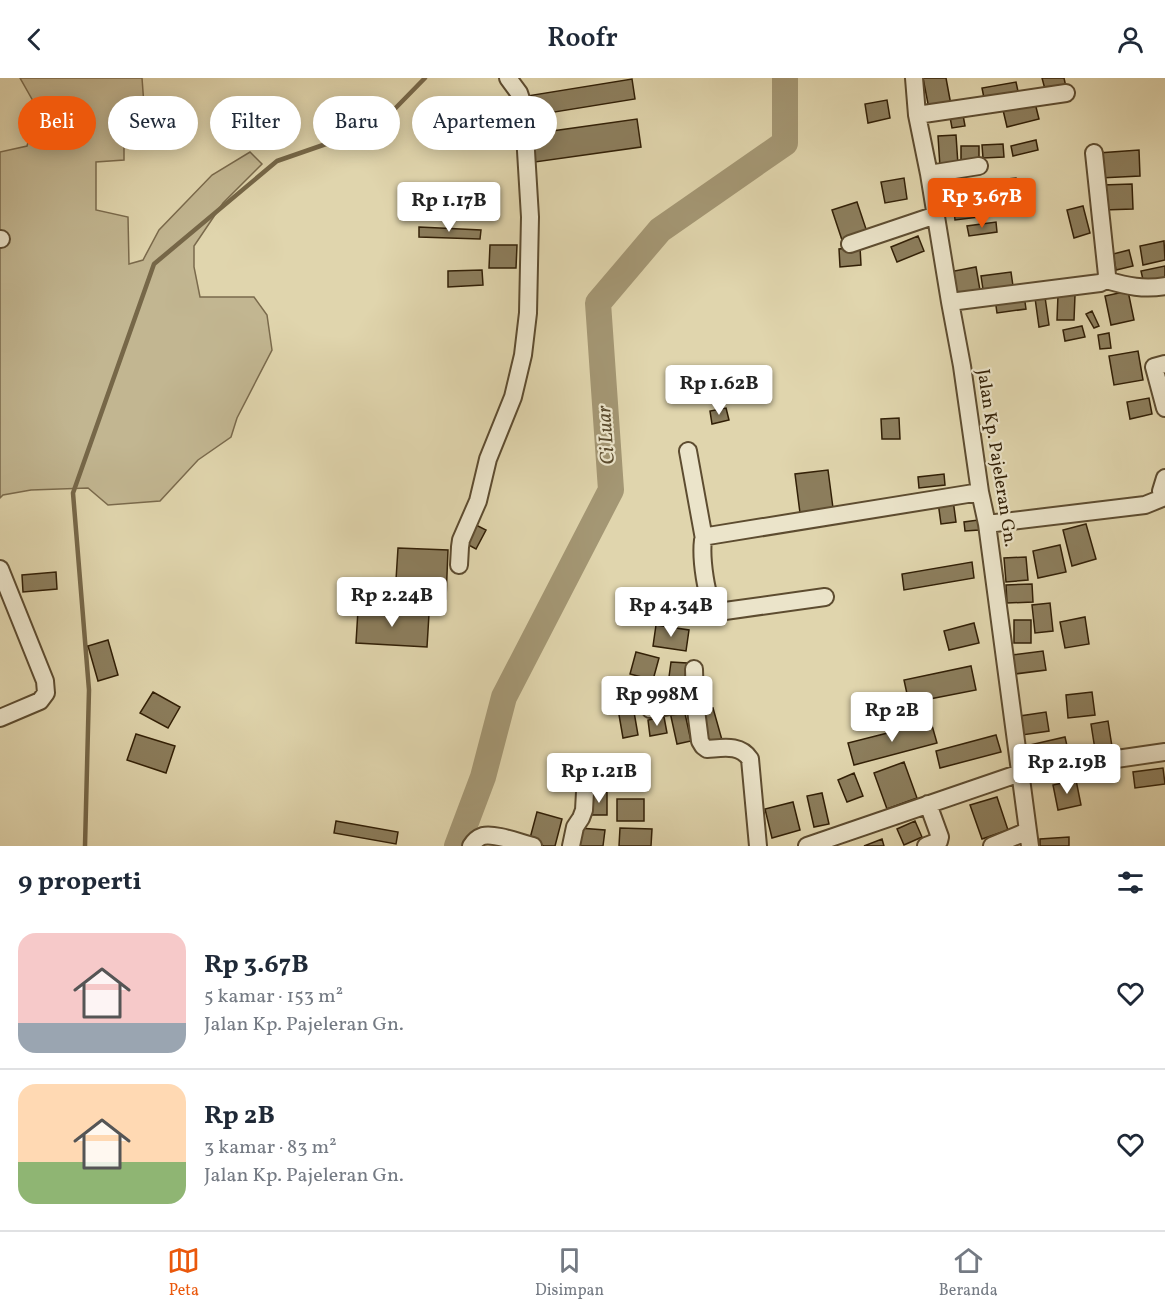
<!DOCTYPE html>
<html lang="id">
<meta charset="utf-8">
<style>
:root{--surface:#fff;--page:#f2f2f3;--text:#1f2937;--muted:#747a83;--line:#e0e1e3;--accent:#ea580c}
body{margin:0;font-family:Vollkorn,serif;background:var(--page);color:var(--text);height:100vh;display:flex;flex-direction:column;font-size:22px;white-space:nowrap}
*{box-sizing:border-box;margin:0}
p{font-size:20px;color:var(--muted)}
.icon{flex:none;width:33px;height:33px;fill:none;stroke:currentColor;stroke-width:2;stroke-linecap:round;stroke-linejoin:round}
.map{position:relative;height:768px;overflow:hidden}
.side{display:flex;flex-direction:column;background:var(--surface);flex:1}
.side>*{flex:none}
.banner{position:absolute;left:18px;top:18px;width:600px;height:54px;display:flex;gap:12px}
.price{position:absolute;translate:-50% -51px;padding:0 14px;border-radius:6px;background:#fff;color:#222;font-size:20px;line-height:39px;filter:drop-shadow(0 2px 3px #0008)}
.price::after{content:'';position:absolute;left:50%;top:36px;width:18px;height:14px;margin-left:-9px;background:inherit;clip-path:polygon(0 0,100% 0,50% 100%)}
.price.selected{background:var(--accent);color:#fff}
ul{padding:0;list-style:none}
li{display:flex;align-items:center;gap:18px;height:150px;padding:0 18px}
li+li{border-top:2px solid var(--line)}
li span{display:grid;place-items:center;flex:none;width:168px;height:120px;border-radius:18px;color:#555}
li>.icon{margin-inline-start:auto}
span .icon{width:72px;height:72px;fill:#fffc;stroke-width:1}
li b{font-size:26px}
h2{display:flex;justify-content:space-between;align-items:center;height:72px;padding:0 18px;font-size:26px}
.tag{padding:0 21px;border-radius:27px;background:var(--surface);box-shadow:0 3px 15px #0003;font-size:21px;line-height:54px}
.tag.selected{background:var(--accent);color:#fff}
header{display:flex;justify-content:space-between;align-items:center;height:78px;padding:0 18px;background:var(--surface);font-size:27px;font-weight:600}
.dock{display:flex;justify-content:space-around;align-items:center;height:84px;border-top:2px solid var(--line);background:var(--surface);font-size:16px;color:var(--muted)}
.dock a{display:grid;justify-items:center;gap:3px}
.dock .selected{color:var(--accent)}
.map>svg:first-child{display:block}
</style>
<header><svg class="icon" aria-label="back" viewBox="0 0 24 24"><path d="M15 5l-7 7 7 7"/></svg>Roofr<svg class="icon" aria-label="person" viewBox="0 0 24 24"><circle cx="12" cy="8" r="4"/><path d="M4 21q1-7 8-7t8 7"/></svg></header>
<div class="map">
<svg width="1165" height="768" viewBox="0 0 1165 768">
<rect width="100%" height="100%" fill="#e0d5ad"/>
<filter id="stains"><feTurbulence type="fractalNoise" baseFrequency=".00333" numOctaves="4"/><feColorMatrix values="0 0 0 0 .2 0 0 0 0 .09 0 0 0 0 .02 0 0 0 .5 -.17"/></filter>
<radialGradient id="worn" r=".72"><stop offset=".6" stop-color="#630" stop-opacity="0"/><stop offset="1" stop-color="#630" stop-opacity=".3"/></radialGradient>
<path fill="#c2b691" stroke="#7a6a4c" stroke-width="1.5" d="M 20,0 L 142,0 L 144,27 L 124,65 L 124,82 L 96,84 L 96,132 L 128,139 L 129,186 L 143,182 L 159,152 L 212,97 L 250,74 L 262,86 L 223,125 L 194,168 L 194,189 L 200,219 L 254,219 L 267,237 L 272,272 L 237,340 L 231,359 L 198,382 L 160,423 L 108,427 L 88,410 L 31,412 L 3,417 L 0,420 L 0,74 L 27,68 L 37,30 Z"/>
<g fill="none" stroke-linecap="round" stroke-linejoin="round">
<path stroke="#766748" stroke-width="4.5" d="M 85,768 L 89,612 L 73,415 L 154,186 L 277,83 L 378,48 L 425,0"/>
<path stroke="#a49774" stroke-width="26" d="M 457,768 L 483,699 L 504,619 L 611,412 L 598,225 L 660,152 L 785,65 L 785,0"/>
</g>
<path fill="#8c7e5d" stroke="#311f06" stroke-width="1.5" d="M 923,0 L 946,0 L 951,27 L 929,31 Z
M 1042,0 L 1064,0 L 1066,9 L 1046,15 Z
M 632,1 L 635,21 L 530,38 L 527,18 Z
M 1016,4 L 1019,18 L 985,25 L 982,10 Z
M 887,22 L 890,40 L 868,45 L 865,26 Z
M 1035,25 L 1039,41 L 1007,49 L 1003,32 Z
M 963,37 L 965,48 L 952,50 L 950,39 Z
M 637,41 L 641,69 L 535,84 L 531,56 Z
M 956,57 L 958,87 L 940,89 L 938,58 Z
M 1036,62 L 1038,72 L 1013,78 L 1011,68 Z
M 1003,66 L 1004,79 L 983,80 L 982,67 Z
M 961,68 L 979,68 L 979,83 L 961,83 Z
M 1139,72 L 1140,98 L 1100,100 L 1098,75 Z
M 904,100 L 907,121 L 885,125 L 881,104 Z
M 1016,100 L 1020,134 L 955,142 L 951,107 Z
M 1132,106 L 1133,131 L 1103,132 L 1102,107 Z
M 857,124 L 867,154 L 842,162 L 832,132 Z
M 1083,128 L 1090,155 L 1074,160 L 1067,132 Z
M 996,144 L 997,154 L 969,158 L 967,148 Z
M 419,149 L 481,152 L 480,161 L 419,159 Z
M 918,158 L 924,173 L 897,184 L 891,169 Z
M 1164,163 L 1165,182 L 1143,187 L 1140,168 Z
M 490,167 L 517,167 L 516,190 L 489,190 Z
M 860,169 L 861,187 L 840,189 L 839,171 Z
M 1129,172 L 1133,188 L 1116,192 L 1113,176 Z
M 1165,188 L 1165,202 L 1144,206 L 1141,193 Z
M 976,189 L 980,212 L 953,216 L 949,194 Z
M 482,192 L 483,207 L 448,209 L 448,193 Z
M 1011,194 L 1013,208 L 983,211 L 981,198 Z
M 1128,213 L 1134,242 L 1111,247 L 1105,218 Z
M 1024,217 L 1026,231 L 997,235 L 995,221 Z
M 1058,217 L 1075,217 L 1074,242 L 1057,242 Z
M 1045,219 L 1049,247 L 1039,249 L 1035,220 Z
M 1092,233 L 1099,248 L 1094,250 L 1086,236 Z
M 1082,248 L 1085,259 L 1065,263 L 1063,252 Z
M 1109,255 L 1111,270 L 1100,271 L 1098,257 Z
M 1138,273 L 1143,302 L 1114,307 L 1109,278 Z
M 1149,320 L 1152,336 L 1130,341 L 1127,324 Z
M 726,330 L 729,342 L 712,346 L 710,333 Z
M 899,340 L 900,361 L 882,361 L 881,341 Z
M 828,392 L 833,430 L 800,435 L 795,396 Z
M 944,396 L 945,407 L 919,410 L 918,399 Z
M 953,422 L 956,444 L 941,446 L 938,424 Z
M 978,442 L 979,452 L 965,453 L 964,444 Z
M 472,445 L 486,452 L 476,471 L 463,464 Z
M 1086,446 L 1096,481 L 1072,488 L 1063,452 Z
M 1060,467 L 1066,494 L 1038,500 L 1033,473 Z
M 398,470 L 448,472 L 446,521 L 395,518 Z
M 1026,479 L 1028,502 L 1006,504 L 1004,480 Z
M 972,484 L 974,500 L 904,512 L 902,496 Z
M 56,494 L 57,511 L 23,514 L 22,497 Z
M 1032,506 L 1033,524 L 1007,525 L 1006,507 Z
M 1050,525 L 1053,553 L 1035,555 L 1032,527 Z
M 358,532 L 429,536 L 427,569 L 356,565 Z
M 1085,539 L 1089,566 L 1065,570 L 1060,544 Z
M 1014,542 L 1031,542 L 1031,565 L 1014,565 Z
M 974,545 L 979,565 L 949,572 L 944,553 Z
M 656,547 L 689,552 L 686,573 L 653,568 Z
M 108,562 L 118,597 L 98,603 L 88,568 Z
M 1043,573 L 1046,592 L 1015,596 L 1012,577 Z
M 636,574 L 659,580 L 653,602 L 630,596 Z
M 671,584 L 687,585 L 685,601 L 669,599 Z
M 971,588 L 976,612 L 909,625 L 904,602 Z
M 153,614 L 180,629 L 168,650 L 140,635 Z
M 1092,614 L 1095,637 L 1068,640 L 1066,617 Z
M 633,628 L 638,657 L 623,660 L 618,631 Z
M 713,630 L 722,662 L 707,666 L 698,634 Z
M 684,631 L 691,663 L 677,666 L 670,634 Z
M 1046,634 L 1049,653 L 1022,657 L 1020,638 Z
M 664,639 L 667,655 L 650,658 L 648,642 Z
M 1108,643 L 1113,675 L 1096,678 L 1091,646 Z
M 931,644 L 937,665 L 854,687 L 848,665 Z
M 136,656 L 175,668 L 166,695 L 127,682 Z
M 996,657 L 1001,674 L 940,690 L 936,673 Z
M 1065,659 L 1070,681 L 1026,691 L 1021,669 Z
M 904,684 L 917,720 L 887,731 L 874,695 Z
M 580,685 L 601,686 L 601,704 L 580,703 Z
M 1163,690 L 1165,706 L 1135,710 L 1133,694 Z
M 854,695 L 863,718 L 847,724 L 838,702 Z
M 1076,702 L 1081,727 L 1058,732 L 1053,707 Z
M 607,714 L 607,737 L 590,737 L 590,715 Z
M 822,715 L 829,746 L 814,749 L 807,718 Z
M 997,719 L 1008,752 L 982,761 L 970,727 Z
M 617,721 L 644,721 L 644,743 L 617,743 Z
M 793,724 L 800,752 L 772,760 L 765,731 Z
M 537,734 L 562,741 L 555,768 L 544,768 L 529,764 Z
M 336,743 L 398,754 L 396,766 L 334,755 Z
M 915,743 L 922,759 L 904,767 L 897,751 Z
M 579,750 L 605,752 L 603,768 L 577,768 Z
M 620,750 L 652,751 L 651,768 L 619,768 Z
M 1069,759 L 1069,768 L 1040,768 L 1040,761 Z
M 882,761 L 884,768 L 864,768 Z"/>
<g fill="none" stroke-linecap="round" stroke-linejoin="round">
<g stroke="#5d4c30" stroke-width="20">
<path id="street" d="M 914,0 L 917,37 L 929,96 L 950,224 L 962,288 L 980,414 L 987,446 L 1030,768
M 917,37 L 1066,15
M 929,96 L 979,88
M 0,161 L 1,161
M 850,166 L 936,137
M 1106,202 C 1127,208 1144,212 1165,208
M 950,224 L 1100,205 L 1106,202 L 1107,197 L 1094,75
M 1165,286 L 1154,289 L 1165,330
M 688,373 L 704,461
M 1165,419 L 1161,413 L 1165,400
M 987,446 L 1145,427 L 1165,419
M 459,487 L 460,469 L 461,462 L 478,423 L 488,381 L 513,319 L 523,277 L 528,235 L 530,139 L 524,40 L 521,21 L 519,15 L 508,0
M 0,491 L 45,603 L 46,615 L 40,623 L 0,640
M 825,519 L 725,533 L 717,533 C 705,522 701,478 703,462 L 708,458 L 980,414
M 694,591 L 695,624 L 700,663 L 703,668 L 707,671 C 723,670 740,666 750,681 L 758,768
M 650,631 L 695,624
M 471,768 C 474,763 477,760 483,758 C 495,755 520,765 533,768
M 571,768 L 575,749 L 581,740 L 584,732 L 585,714
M 807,768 L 1020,695 L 1165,674
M 926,768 L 939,763 L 940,759 L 928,726
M 992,768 L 1028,753"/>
</g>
<use href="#street" stroke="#ebe4ca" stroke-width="16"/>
</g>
<g text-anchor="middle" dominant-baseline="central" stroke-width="4.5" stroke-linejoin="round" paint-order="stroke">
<g font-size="18" fill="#311f06" stroke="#ebe4ca">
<text transform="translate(996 380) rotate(81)">Jalan Kp. Pajeleran Gn.</text>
</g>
<g font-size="20" font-style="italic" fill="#59492c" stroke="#ebe4ca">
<text transform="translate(607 357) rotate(-94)">Ci Luar</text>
</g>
</g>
<rect width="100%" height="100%" filter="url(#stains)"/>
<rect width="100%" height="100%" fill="url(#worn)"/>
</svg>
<b class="price selected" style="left:982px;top:151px">Rp 3.67B</b>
<b class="price" style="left:449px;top:155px">Rp 1.17B</b>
<b class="price" style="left:719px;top:338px">Rp 1.62B</b>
<b class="price" style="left:392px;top:550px">Rp 2.24B</b>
<b class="price" style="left:671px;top:560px">Rp 4.34B</b>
<b class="price" style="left:657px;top:649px">Rp 998M</b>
<b class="price" style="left:892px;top:665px">Rp 2B</b>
<b class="price" style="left:1067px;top:717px">Rp 2.19B</b>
<b class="price" style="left:599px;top:726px">Rp 1.21B</b>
<div class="banner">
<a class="tag selected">Beli</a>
<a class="tag">Sewa</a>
<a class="tag">Filter</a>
<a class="tag">Baru</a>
<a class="tag">Apartemen</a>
</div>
</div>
<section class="side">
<h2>9 properti<svg class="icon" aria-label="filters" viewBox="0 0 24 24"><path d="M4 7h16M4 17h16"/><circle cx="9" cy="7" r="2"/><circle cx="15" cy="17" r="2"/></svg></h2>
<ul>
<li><span style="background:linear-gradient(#f6c9c9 75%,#9aa5b1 0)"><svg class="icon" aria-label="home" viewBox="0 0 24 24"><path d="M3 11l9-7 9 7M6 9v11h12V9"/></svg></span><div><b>Rp 3.67B</b><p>5 kamar · 153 m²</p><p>Jalan Kp. Pajeleran Gn.</p></div><svg class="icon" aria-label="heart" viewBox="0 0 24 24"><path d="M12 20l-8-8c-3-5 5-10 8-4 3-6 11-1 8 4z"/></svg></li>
<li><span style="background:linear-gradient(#ffd9b3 65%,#8fb573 0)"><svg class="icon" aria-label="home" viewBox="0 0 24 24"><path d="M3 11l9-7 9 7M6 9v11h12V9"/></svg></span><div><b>Rp 2B</b><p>3 kamar · 83 m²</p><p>Jalan Kp. Pajeleran Gn.</p></div><svg class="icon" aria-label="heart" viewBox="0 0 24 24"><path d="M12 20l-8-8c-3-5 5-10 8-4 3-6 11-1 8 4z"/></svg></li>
</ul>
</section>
<nav class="dock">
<a class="selected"><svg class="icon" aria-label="map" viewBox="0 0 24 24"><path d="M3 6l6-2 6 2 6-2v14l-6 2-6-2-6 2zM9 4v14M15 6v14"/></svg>Peta</a>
<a><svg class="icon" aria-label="saved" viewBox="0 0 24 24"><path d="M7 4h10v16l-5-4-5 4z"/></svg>Disimpan</a>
<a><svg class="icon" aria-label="home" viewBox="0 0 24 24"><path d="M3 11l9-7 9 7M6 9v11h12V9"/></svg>Beranda</a>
</nav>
